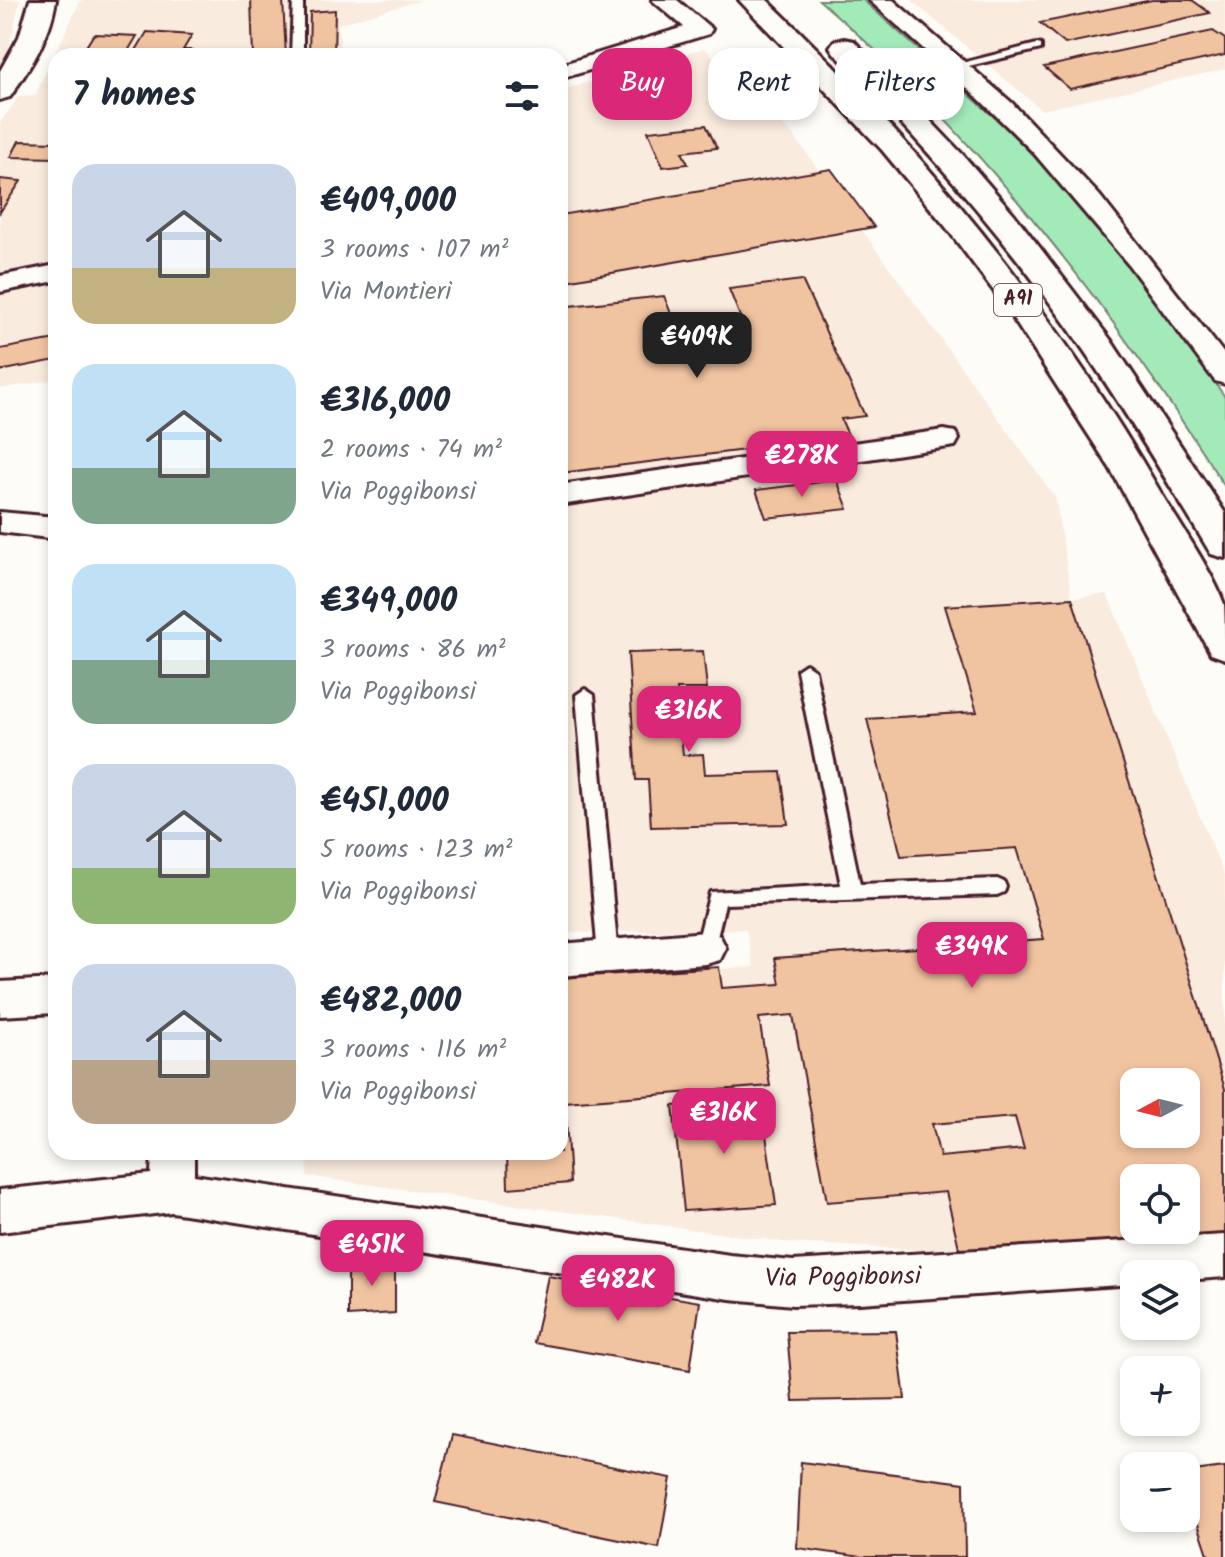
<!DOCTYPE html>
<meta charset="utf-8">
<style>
:root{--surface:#fff;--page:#f2f2f3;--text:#1f2937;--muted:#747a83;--accent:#db2777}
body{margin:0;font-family:Kalam,sans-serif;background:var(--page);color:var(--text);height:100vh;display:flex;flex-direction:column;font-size:30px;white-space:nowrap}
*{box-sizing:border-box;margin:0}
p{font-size:26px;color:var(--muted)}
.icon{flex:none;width:44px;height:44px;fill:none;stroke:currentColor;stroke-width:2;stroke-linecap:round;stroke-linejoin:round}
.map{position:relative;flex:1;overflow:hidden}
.details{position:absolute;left:48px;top:48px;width:520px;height:1112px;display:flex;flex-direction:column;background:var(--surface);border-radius:24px;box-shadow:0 4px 12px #0003}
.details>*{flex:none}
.guide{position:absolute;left:592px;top:48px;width:512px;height:72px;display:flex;gap:16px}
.needle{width:52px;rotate:263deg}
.buttons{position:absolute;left:1120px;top:1068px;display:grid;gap:16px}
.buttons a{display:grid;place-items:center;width:80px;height:80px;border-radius:16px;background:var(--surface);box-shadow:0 4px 12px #0003;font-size:40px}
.price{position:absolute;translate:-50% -68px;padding:0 18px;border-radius:16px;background:var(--accent);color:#fff;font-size:26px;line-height:52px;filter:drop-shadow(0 2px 4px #0008)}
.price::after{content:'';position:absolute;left:50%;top:48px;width:24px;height:18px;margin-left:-12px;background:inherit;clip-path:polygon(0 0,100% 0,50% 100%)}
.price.on{background:#222;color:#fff}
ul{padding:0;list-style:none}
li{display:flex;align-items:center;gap:24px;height:200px;padding:0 24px}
li span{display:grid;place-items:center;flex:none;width:224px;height:160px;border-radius:24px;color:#555}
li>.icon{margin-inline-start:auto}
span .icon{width:96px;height:96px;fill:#fffc;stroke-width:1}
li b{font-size:34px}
h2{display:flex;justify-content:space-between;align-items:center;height:96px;padding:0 24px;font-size:34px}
.chip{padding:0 28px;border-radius:24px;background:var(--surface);box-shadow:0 4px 12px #0003;font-size:28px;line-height:72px}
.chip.on{background:var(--accent);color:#fff}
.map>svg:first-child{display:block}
</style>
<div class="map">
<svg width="1225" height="1557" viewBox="0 0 1225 1557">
<rect width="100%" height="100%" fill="#fdfcf7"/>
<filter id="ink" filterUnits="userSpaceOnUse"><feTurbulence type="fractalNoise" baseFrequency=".0125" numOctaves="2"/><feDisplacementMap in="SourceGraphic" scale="16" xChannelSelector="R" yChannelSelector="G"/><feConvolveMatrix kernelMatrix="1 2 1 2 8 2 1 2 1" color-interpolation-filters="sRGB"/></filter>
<g filter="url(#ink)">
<path fill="#f9ebdd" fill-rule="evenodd" d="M 0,0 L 20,0 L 8,52 L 0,66 Z
M 81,0 L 421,0 L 338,24 L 341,56 L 56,56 L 56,264 L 0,276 L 0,123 L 19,96 L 35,95 Z
M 911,0 L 1225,0 L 1225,69 L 1042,110 Z
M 704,48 L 794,136 L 1055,497 L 1072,598 L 1107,594 L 1225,877 L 1225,1236 L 960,1252 L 791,1243 L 307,1176 L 308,1152 L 560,1152 L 560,978 L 754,967 L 746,929 L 560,933 L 560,91 ZM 1134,1082 L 1186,1082 L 1186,1134 L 1134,1134 ZM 1134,1178 L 1186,1178 L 1186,1230 L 1134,1230 Z
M 56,285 L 56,379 L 0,389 L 0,295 Z"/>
<path fill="#a2ebb8" stroke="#768572" stroke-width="2" d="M 819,0 L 863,0 L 1003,125 L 1044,166 L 1103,233 L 1200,361 L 1225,397 L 1225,487 C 1112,309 981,138 819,0 Z"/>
<path fill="#f1c4a1" stroke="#4a1f2b" stroke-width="2" fill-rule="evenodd" d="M 251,0 L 283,0 L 286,56 L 253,56 Z
M 1152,0 L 1192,0 L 1210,13 L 1065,44 L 1040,23 Z
M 335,10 L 334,56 L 309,56 L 310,12 Z
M 1213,31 L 1225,39 L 1225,55 L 1070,89 L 1044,67 Z
M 147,32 L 192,35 L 183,50 L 192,50 L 189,56 L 140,56 L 142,52 L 135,52 Z
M 94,34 L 137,36 L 125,56 L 80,56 Z
M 706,125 L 717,148 L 682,152 L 688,164 L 663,167 L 648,131 Z
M 19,141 L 56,142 L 56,158 L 11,157 Z
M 831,169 L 874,227 L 560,282 L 560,215 Z
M 0,179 L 21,181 L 0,212 Z
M 802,280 L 865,416 L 841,419 L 849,437 L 560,473 L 560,307 L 664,296 L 676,326 L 741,319 L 729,289 Z
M 56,339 L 56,360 L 0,371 L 0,349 Z
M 837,480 L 848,509 L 766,518 L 756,490 Z
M 1072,598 L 1225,1089 L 1225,1236 L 960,1252 L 946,1192 L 827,1202 L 793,1015 L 759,1018 L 770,1086 L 565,1102 L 570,1183 L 508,1188 L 507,1152 L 560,1152 L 560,978 L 719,967 L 722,988 L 780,984 L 775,958 L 1044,939 L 1017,848 L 901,856 L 867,719 L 977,712 L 945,606 ZM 1134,1082 L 1186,1082 L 1186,1134 L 1134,1134 ZM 1015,1117 L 1024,1149 L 940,1157 L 932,1124 ZM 1134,1178 L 1186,1178 L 1186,1230 L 1134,1230 Z
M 703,651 L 707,689 L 677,689 L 683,755 L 703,754 L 705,774 L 781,772 L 788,824 L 651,827 L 648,780 L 636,780 L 628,653 Z
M 761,1100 L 776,1205 L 684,1211 L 673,1106 Z
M 395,1260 L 395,1313 L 348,1316 L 348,1264 Z
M 548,1276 L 700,1302 L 690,1370 L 534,1343 Z
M 896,1331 L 905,1399 L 793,1401 L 787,1332 Z
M 452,1435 L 671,1478 L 659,1548 L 435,1502 Z
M 801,1462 L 964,1483 L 965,1557 L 862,1557 L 797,1548 Z
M 1225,1467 L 1225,1557 L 1209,1557 L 1186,1488 L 1186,1472 Z"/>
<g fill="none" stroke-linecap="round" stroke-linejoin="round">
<g stroke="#4a1f2b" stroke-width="6">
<path id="lane" d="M 293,0 L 303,0 L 303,56 L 291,56 Z
M 1037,44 L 1041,45 L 1041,49 L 956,69 L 950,66 Z
M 806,664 L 815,670 L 860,884 L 997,879 L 1004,882 L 1006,887 L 1004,892 L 997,895 L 725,904 L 713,954 L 706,956 L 699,954 L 696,948 L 710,892 L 841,885 L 797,670 Z
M 585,689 L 594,695 L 618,956 L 615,962 L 608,964 L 601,962 L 598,956 L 576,695 Z"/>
</g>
<g stroke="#4a1f2b" stroke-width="6">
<path id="street" d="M 652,0 L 677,0 L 712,29 L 709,34 L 560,79 L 560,65 L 684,27 Z
M 869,0 L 893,0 L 1012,103 L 1100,196 L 1225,355 L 1225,384 L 1215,381 L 1128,264 L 1033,152 L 975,95 Z
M 56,265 L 56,281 L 0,292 L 0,276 Z
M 944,430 L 955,432 L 959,439 L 955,446 L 560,505 L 560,485 Z
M 0,512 L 56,517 L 56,539 L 0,532 Z
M 706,932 L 720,936 L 726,948 L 720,960 L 706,964 L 560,976 L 560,944 Z
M 56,979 L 56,1013 L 0,1016 L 0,982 Z
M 152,1152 L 194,1152 L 194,1175 L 730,1255 L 793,1261 L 1225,1235 L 1225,1277 L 1186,1280 L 1186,1274 L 1134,1274 L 1134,1284 L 860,1303 L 793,1305 L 730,1299 L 172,1212 L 0,1232 L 0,1190 L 151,1174 Z"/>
</g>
<g stroke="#4a1f2b" stroke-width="6">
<path id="secondary" d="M 30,0 L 56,0 C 50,38 31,66 10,97 L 0,100 L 0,71 L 19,37 Z"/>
</g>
<g stroke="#4a1f2b" stroke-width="6">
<path id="highway" d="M 739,0 L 767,0 C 919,145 1052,306 1158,488 C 1177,521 1212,570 1224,604 C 1225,619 1225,643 1225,659 L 1211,654 L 1110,468 L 1005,306 L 946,227 L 882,150 Z
M 844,39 L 854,41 L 963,155 L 1014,214 L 1110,339 L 1225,513 L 1225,558 L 1211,554 C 1170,486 1130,418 1085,352 C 1011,244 926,146 834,53 L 830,47 L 834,41 Z"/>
</g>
<use href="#lane" fill="#fdfcf7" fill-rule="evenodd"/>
<use href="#street" fill="#fdfcf7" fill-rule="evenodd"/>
<use href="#secondary" fill="#fdfcf7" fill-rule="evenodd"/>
<use href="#highway" fill="#fdfcf7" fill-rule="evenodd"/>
</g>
</g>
<g text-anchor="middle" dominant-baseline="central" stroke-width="6" stroke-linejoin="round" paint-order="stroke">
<rect fill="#fdfcf7" stroke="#806168" stroke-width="2" x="994" y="284" width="48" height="32" rx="6"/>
<g font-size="20" font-weight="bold" fill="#4a1f2b">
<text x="1018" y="300">A91</text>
</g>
<g font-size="26" fill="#4a1f2b" stroke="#fdfcf7">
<text transform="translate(843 1278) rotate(-1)">Via Poggibonsi</text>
</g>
</g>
</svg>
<div class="buttons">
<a><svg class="needle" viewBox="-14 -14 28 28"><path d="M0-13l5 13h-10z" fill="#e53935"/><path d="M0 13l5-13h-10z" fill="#747a83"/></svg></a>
<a><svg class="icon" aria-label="locate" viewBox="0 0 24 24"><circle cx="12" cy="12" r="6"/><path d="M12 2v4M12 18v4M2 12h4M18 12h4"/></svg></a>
<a><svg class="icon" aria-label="layers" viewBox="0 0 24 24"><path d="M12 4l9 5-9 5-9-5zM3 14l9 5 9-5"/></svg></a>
<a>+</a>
<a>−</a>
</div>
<b class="price on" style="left:697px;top:380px">€409K</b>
<b class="price" style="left:802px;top:499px">€278K</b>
<b class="price" style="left:689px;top:754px">€316K</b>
<b class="price" style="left:972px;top:990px">€349K</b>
<b class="price" style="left:724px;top:1156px">€316K</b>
<b class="price" style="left:372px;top:1288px">€451K</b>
<b class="price" style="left:618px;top:1323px">€482K</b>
<div class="guide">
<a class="chip on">Buy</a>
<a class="chip">Rent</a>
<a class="chip">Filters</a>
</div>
<section class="details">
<h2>7 homes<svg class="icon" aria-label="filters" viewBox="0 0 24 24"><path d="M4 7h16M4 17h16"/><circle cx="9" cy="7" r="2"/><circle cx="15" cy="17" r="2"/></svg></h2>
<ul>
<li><span style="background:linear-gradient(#c9d6e8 65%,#c2b280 0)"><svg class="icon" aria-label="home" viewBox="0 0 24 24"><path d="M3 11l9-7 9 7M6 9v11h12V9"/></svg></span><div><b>€409,000</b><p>3 rooms · 107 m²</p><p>Via Montieri</p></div></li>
<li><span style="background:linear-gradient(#bfe0f5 65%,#7fa58c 0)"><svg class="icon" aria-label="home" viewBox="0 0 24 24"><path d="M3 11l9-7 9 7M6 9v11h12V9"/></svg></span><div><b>€316,000</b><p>2 rooms · 74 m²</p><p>Via Poggibonsi</p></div></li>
<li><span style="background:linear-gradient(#bfe0f5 60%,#7fa58c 0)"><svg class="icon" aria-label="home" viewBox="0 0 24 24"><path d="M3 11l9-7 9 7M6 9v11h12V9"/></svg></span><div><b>€349,000</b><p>3 rooms · 86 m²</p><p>Via Poggibonsi</p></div></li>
<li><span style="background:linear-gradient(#c9d6e8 65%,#8fb573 0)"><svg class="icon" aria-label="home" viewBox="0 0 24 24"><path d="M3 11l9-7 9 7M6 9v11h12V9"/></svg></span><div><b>€451,000</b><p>5 rooms · 123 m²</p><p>Via Poggibonsi</p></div></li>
<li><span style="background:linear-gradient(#c9d6e8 60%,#b9a48a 0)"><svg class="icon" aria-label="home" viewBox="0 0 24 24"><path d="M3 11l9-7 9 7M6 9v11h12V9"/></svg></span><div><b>€482,000</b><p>3 rooms · 116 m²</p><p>Via Poggibonsi</p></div></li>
</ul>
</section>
</div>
